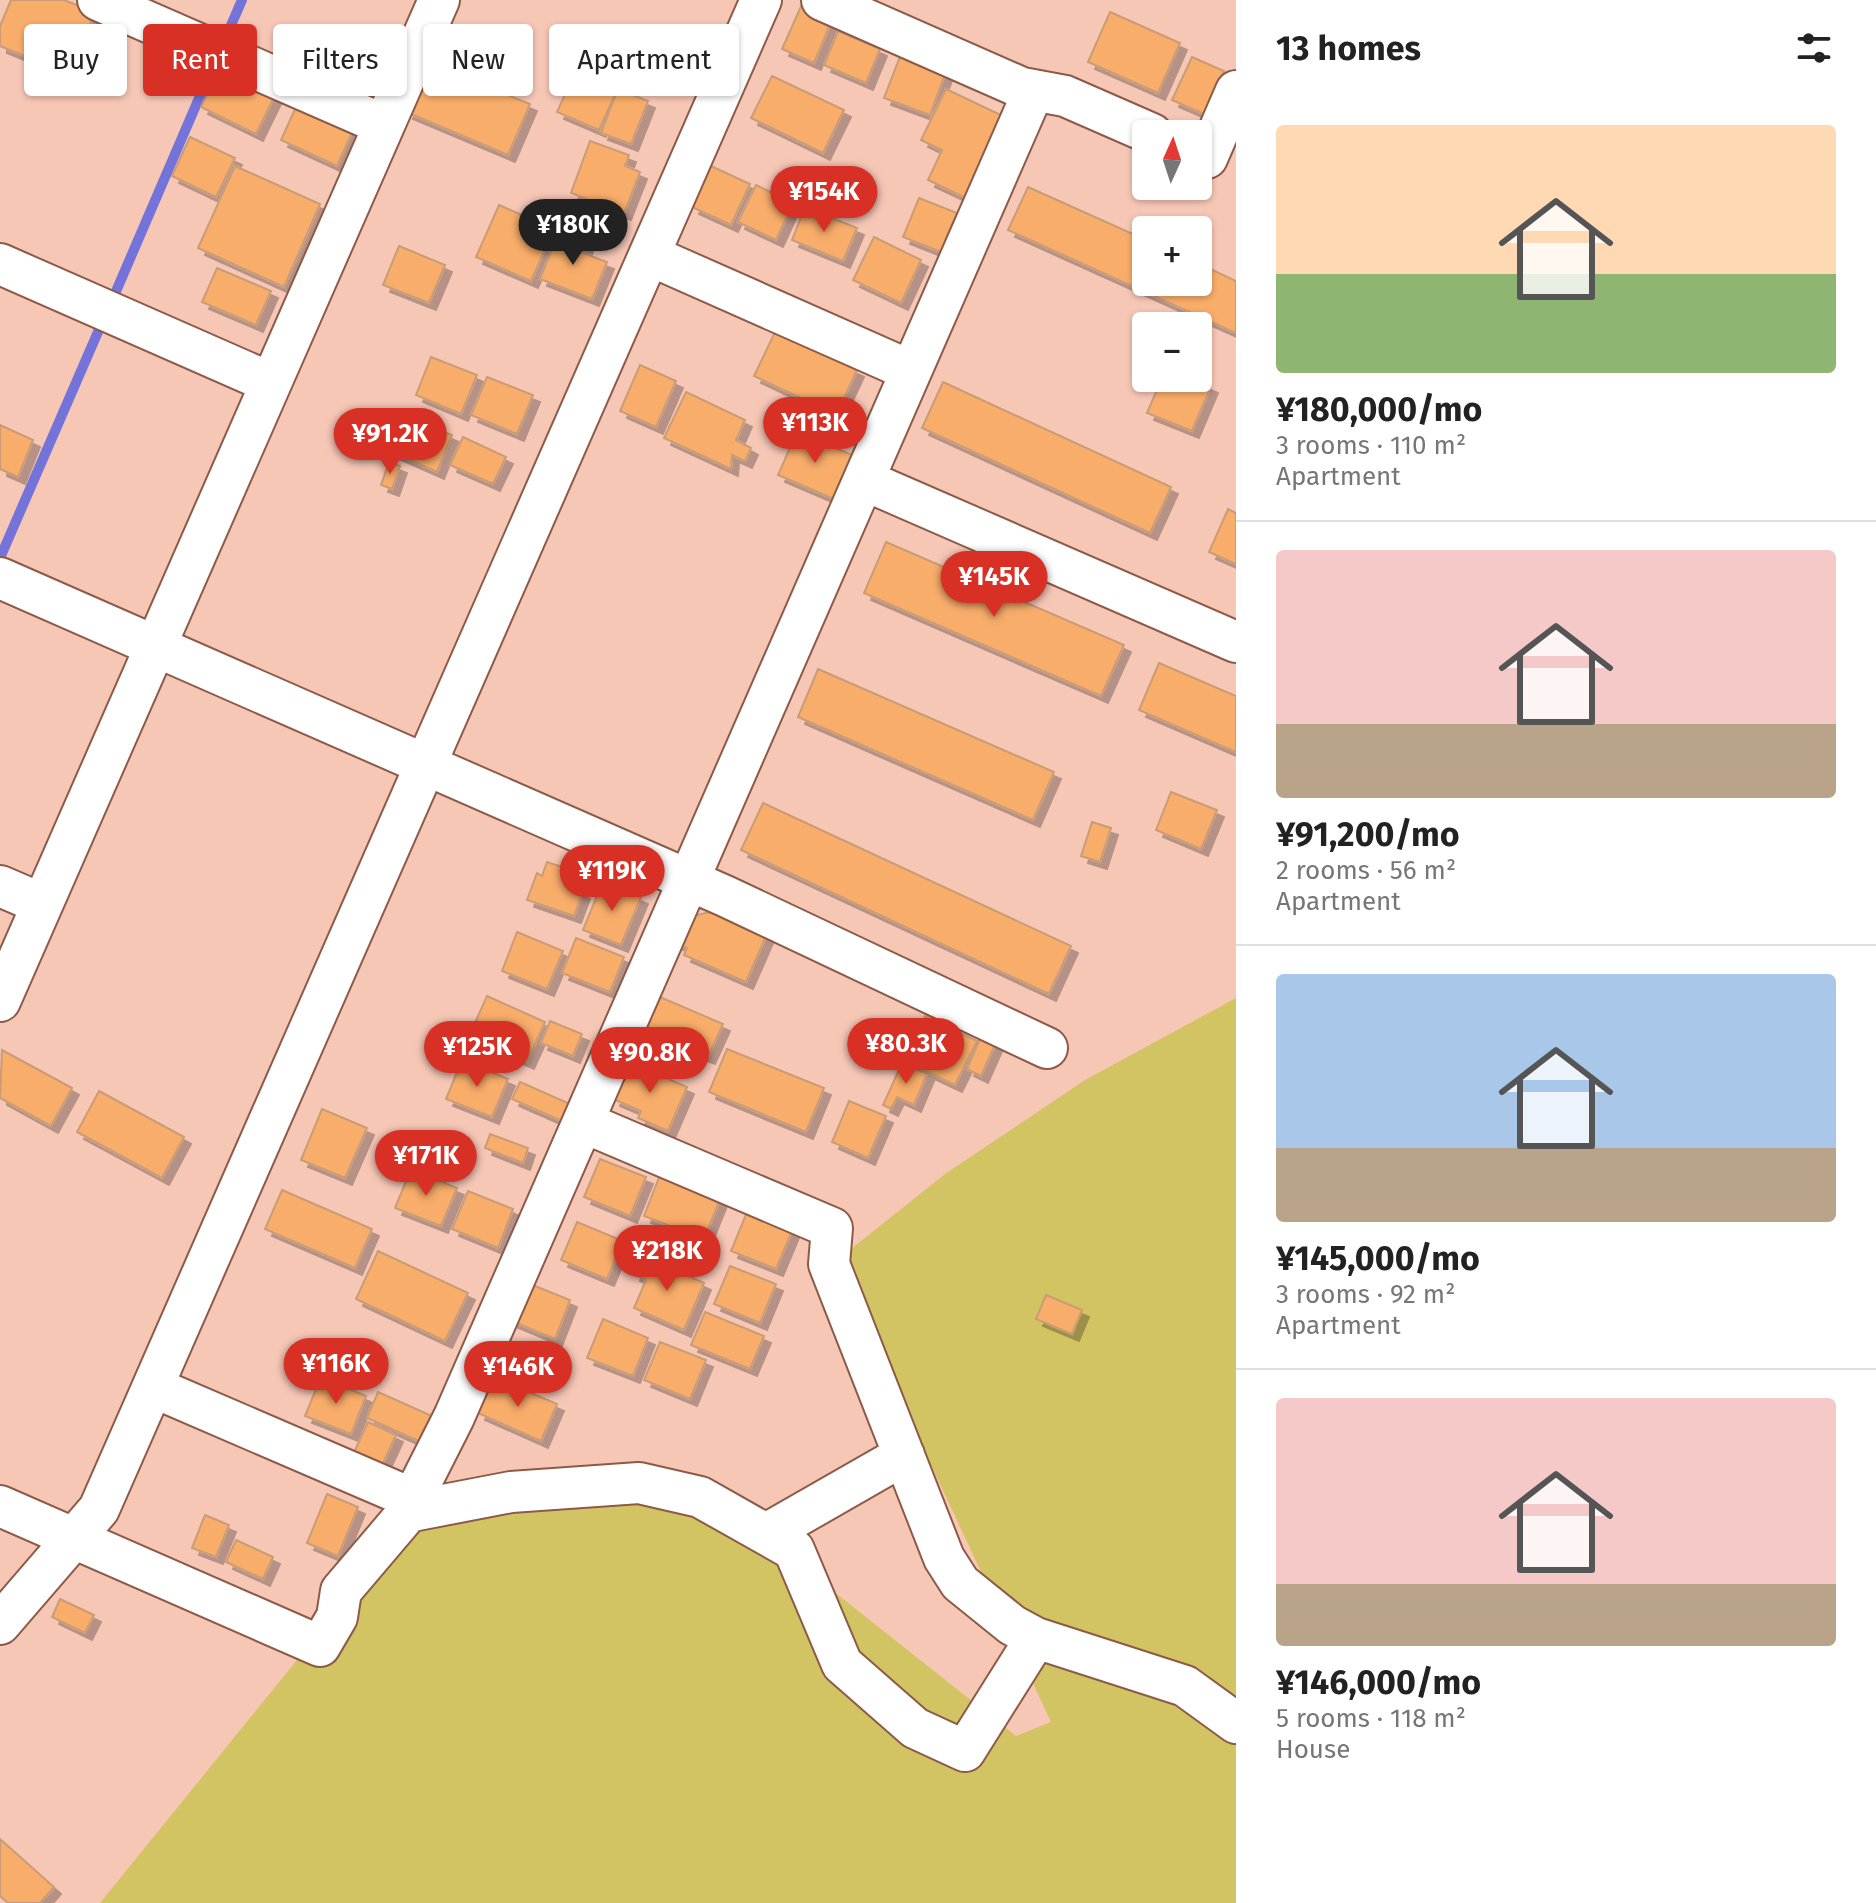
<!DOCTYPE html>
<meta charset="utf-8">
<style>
:root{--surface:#fff;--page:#f2f2f2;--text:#222;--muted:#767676;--line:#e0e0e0;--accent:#d93025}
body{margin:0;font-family:"Fira Sans",sans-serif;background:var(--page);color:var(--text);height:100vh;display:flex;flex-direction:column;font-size:30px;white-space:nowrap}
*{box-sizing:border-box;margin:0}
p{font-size:26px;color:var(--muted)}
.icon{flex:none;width:44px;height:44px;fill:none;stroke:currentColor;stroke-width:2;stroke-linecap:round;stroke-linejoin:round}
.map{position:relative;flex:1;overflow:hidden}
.sheet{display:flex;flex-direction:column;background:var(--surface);width:640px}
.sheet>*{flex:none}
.banner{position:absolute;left:24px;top:24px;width:760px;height:72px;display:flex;gap:16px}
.needle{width:52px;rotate:3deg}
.controls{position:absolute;left:1132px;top:120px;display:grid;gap:16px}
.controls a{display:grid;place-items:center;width:80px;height:80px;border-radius:8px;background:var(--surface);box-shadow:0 2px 6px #0004;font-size:40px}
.price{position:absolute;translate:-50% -68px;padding:0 18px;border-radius:28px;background:var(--accent);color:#fff;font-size:26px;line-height:52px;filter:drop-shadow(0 2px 4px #0008)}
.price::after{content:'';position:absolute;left:50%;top:48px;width:24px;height:18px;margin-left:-12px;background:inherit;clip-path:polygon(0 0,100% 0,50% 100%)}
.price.selected{background:#222;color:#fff}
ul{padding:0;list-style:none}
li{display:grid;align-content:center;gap:16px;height:424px;padding:0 40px}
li+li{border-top:2px solid var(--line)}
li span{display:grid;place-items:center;height:248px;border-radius:8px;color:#555}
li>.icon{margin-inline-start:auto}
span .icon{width:144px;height:144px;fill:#fffc;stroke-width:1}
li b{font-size:34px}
h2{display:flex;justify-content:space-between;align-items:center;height:96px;padding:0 40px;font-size:34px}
.pill{padding:0 28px;border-radius:8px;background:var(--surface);box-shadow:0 2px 6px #0004;font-size:28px;line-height:72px}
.pill.selected{background:var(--accent);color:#fff}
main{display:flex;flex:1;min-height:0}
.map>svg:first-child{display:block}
</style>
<main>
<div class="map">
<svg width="1236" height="1903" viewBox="0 0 1236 1903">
<defs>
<filter id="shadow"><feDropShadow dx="7" dy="7" stdDeviation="0" flood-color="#0004"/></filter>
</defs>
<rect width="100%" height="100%" fill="#f7c7b6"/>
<path fill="#d2c463" d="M 1236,998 L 1236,1903 L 100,1903 L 438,1486 L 587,1488 L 682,1511 L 799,1564 L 1016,1736 L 1051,1722 L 836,1261 L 945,1174 L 1085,1080 Z"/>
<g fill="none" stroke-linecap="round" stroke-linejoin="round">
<path stroke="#7373da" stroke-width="10" d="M 222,46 L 242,0
M 111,303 L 215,61
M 0,558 L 104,318"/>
</g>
<path fill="#f9ad6a" stroke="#c99c76" stroke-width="2" filter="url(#shadow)" d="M 11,0 L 64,0 L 95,12 L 69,74 L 0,46 L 0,26 Z
M 802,4 L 833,18 L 814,63 L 782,49 Z
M 1110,12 L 1180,43 L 1158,93 L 1088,62 Z
M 838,31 L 880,49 L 866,83 L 824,65 Z
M 901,54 L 946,71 L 930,115 L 884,98 Z
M 1192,57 L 1224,71 L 1204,114 L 1172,100 Z
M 431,64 L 530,104 L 508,155 L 406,112 Z
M 220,68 L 275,95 L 256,134 L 201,107 Z
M 576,70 L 618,88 L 599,130 L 557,112 Z
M 772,76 L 844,110 L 823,153 L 751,118 Z
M 618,89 L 648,101 L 631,144 L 601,133 Z
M 946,89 L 1007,118 L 968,199 L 928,180 L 942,150 L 921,140 Z
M 301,96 L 357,121 L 337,166 L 281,140 Z
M 190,137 L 235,158 L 216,197 L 172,176 Z
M 590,141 L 629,155 L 625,166 L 640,172 L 624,213 L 571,193 Z
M 235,166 L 320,204 L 284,287 L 198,248 Z
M 711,166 L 750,184 L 731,225 L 692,207 Z
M 756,185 L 793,203 L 776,240 L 738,222 Z
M 1028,187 L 1146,240 L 1146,282 L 1198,282 L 1198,263 L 1236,281 L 1236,333 L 1008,230 Z
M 919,198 L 957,213 L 941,252 L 903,237 Z
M 499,205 L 554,229 L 531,281 L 476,257 Z
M 805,207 L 857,228 L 843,261 L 792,240 Z
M 559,231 L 587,242 L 583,253 L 607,262 L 592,299 L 540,279 Z
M 874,237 L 921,260 L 901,303 L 853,280 Z
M 399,246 L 445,265 L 429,303 L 383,285 Z
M 217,268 L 271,291 L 256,325 L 202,302 Z
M 775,332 L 857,370 L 836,415 L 754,376 Z
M 431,357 L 477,375 L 461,414 L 416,395 Z
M 640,365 L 676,381 L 656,427 L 620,411 Z
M 487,377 L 533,395 L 517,434 L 471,415 Z
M 1162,378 L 1192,378 L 1211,386 L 1192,431 L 1147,413 Z
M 943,382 L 1171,487 L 1150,533 L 922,428 Z
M 686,392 L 745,420 L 736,440 L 751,448 L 745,461 L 732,455 L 731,469 L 664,438 Z
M 407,416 L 452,435 L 437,472 L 392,452 Z
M 0,425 L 33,440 L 18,477 L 0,469 Z
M 797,432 L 852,455 L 834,499 L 778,475 Z
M 463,437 L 506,457 L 493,484 L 450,465 Z
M 389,462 L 400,466 L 392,489 L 381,485 Z
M 1228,509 L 1236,513 L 1236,564 L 1209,552 Z
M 886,542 L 1124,645 L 1101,696 L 864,593 Z
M 1159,663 L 1236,696 L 1236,752 L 1139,710 Z
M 818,669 L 1054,772 L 1033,820 L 798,717 Z
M 1171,792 L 1217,810 L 1201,849 L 1156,830 Z
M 763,803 L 1071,946 L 1049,994 L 741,850 Z
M 1092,822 L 1111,828 L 1100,862 L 1081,856 Z
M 547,862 L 571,870 L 565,886 L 583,892 L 574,916 L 527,900 L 537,873 L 542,876 Z
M 603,881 L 641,897 L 621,945 L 583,930 Z
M 715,911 L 767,934 L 746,982 L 684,955 L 687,948 L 676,943 L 687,917 Z
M 517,932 L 563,951 L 547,989 L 502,971 Z
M 576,938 L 624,957 L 610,992 L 562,973 Z
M 487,996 L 545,1022 L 527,1062 L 469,1036 Z
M 660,997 L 723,1024 L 708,1057 L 693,1051 L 689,1059 L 656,1046 L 659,1040 L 644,1034 Z
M 925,1016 L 977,1041 L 955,1085 L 904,1061 Z
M 550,1021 L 582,1034 L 573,1056 L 541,1043 Z
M 982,1034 L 997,1040 L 981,1076 L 967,1069 Z
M 727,1049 L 824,1088 L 806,1132 L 709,1092 Z
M 2,1050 L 72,1088 L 51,1126 L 0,1098 Z
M 462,1060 L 508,1079 L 492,1117 L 446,1099 Z
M 629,1062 L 687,1087 L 668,1131 L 638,1118 L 641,1111 L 613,1099 Z
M 902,1063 L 927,1074 L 914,1105 L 897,1097 L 891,1109 L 883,1105 Z
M 520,1082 L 570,1104 L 562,1121 L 512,1099 Z
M 99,1091 L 184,1137 L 162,1178 L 77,1132 Z
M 849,1101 L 886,1116 L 868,1158 L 832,1142 Z
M 322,1109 L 367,1128 L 345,1178 L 301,1160 Z
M 490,1134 L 528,1148 L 523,1163 L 485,1148 Z
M 600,1159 L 646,1177 L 630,1216 L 584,1197 Z
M 411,1169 L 457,1188 L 441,1226 L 395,1208 Z
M 660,1175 L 720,1199 L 704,1239 L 644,1216 Z
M 282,1190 L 372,1229 L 355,1268 L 265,1229 Z
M 468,1191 L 513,1209 L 498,1248 L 452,1229 Z
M 747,1212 L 792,1231 L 776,1269 L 731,1251 Z
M 577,1222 L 623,1241 L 607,1279 L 561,1260 Z
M 378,1251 L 468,1293 L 445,1341 L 356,1299 Z
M 641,1255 L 704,1283 L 684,1330 L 634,1308 L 646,1280 L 633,1274 Z
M 730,1266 L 776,1284 L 760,1323 L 714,1304 Z
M 525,1282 L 570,1300 L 555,1339 L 509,1320 Z
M 1046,1295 L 1082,1310 L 1072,1334 L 1036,1319 Z
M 705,1312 L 764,1336 L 750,1369 L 691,1345 Z
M 603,1319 L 648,1338 L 633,1376 L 587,1358 Z
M 660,1342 L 706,1360 L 690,1399 L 644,1380 Z
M 321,1377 L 366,1396 L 351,1434 L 305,1416 Z
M 494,1377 L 557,1404 L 541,1441 L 478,1413 Z
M 378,1392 L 432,1416 L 421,1442 L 367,1418 Z
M 368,1422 L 396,1435 L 378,1474 L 350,1461 Z
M 327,1494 L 358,1507 L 338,1556 L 307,1543 Z
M 205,1515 L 229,1525 L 216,1557 L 192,1548 Z
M 236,1540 L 273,1557 L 263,1579 L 226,1562 Z
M 60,1599 L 94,1615 L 85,1633 L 52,1617 Z
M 0,1839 L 54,1887 L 40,1903 L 8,1903 L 0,1896 Z"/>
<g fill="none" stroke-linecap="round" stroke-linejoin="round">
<g stroke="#8d5a47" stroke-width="44">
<path id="minor" d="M 98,0 L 384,125
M 822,0 L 1022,88 L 1065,96 L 1152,134
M 1207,158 L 1236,91
M 649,255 L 911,371
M 0,264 L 271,383
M 864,480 L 1236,642
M 0,578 L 725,896 L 1047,1048
M 0,886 L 42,904
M 0,1001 L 439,0
M 583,1122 L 832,1228 L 829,1264 L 944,1558 L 960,1583 L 1012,1625 L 1036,1638 L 1185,1686 L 1236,1723
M 153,1387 L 413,1499
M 0,1506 L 320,1646 L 337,1617 L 341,1591 L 403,1518 L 454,1417 L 1034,90
M 407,1512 L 511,1492 L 639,1483 L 700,1497 L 794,1550 L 842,1664 L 915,1728 L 965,1751 L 1036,1638
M 766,1534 L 904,1455
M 0,1624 L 99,1509 L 761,0"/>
</g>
<use href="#minor" stroke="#fff" stroke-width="40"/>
</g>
</svg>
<div class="controls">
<a><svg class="needle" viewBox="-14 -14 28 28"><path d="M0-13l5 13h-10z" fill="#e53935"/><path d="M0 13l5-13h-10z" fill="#767676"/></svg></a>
<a>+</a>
<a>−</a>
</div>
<b class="price" style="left:824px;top:234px">¥154K</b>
<b class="price selected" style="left:573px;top:267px">¥180K</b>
<b class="price" style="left:815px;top:465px">¥113K</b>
<b class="price" style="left:390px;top:476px">¥91.2K</b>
<b class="price" style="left:994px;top:619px">¥145K</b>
<b class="price" style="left:612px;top:913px">¥119K</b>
<b class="price" style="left:906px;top:1086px">¥80.3K</b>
<b class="price" style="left:477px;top:1089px">¥125K</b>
<b class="price" style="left:650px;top:1095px">¥90.8K</b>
<b class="price" style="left:426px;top:1198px">¥171K</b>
<b class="price" style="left:667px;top:1293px">¥218K</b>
<b class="price" style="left:336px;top:1406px">¥116K</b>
<b class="price" style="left:518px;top:1409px">¥146K</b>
<div class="banner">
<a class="pill">Buy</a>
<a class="pill selected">Rent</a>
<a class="pill">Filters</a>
<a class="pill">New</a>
<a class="pill">Apartment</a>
</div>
</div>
<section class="sheet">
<h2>13 homes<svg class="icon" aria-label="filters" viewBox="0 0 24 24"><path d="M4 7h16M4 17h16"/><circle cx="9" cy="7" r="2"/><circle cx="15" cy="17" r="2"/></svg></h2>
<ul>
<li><span style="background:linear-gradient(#ffd9b3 60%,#8fb573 0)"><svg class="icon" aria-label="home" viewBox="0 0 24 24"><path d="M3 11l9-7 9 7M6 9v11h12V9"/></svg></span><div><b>¥180,000/mo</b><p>3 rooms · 110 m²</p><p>Apartment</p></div></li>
<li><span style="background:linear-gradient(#f6c9c9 70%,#b9a48a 0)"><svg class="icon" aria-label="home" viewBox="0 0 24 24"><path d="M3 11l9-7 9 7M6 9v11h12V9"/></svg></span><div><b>¥91,200/mo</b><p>2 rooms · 56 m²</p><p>Apartment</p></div></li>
<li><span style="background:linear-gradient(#a9c7e8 70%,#b9a48a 0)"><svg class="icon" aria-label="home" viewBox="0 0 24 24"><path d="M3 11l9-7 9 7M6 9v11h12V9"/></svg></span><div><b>¥145,000/mo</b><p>3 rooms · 92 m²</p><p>Apartment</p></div></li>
<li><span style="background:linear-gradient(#f6c9c9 75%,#b9a48a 0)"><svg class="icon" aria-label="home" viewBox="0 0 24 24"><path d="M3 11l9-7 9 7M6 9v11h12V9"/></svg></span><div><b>¥146,000/mo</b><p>5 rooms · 118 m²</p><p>House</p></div></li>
</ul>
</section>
</main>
